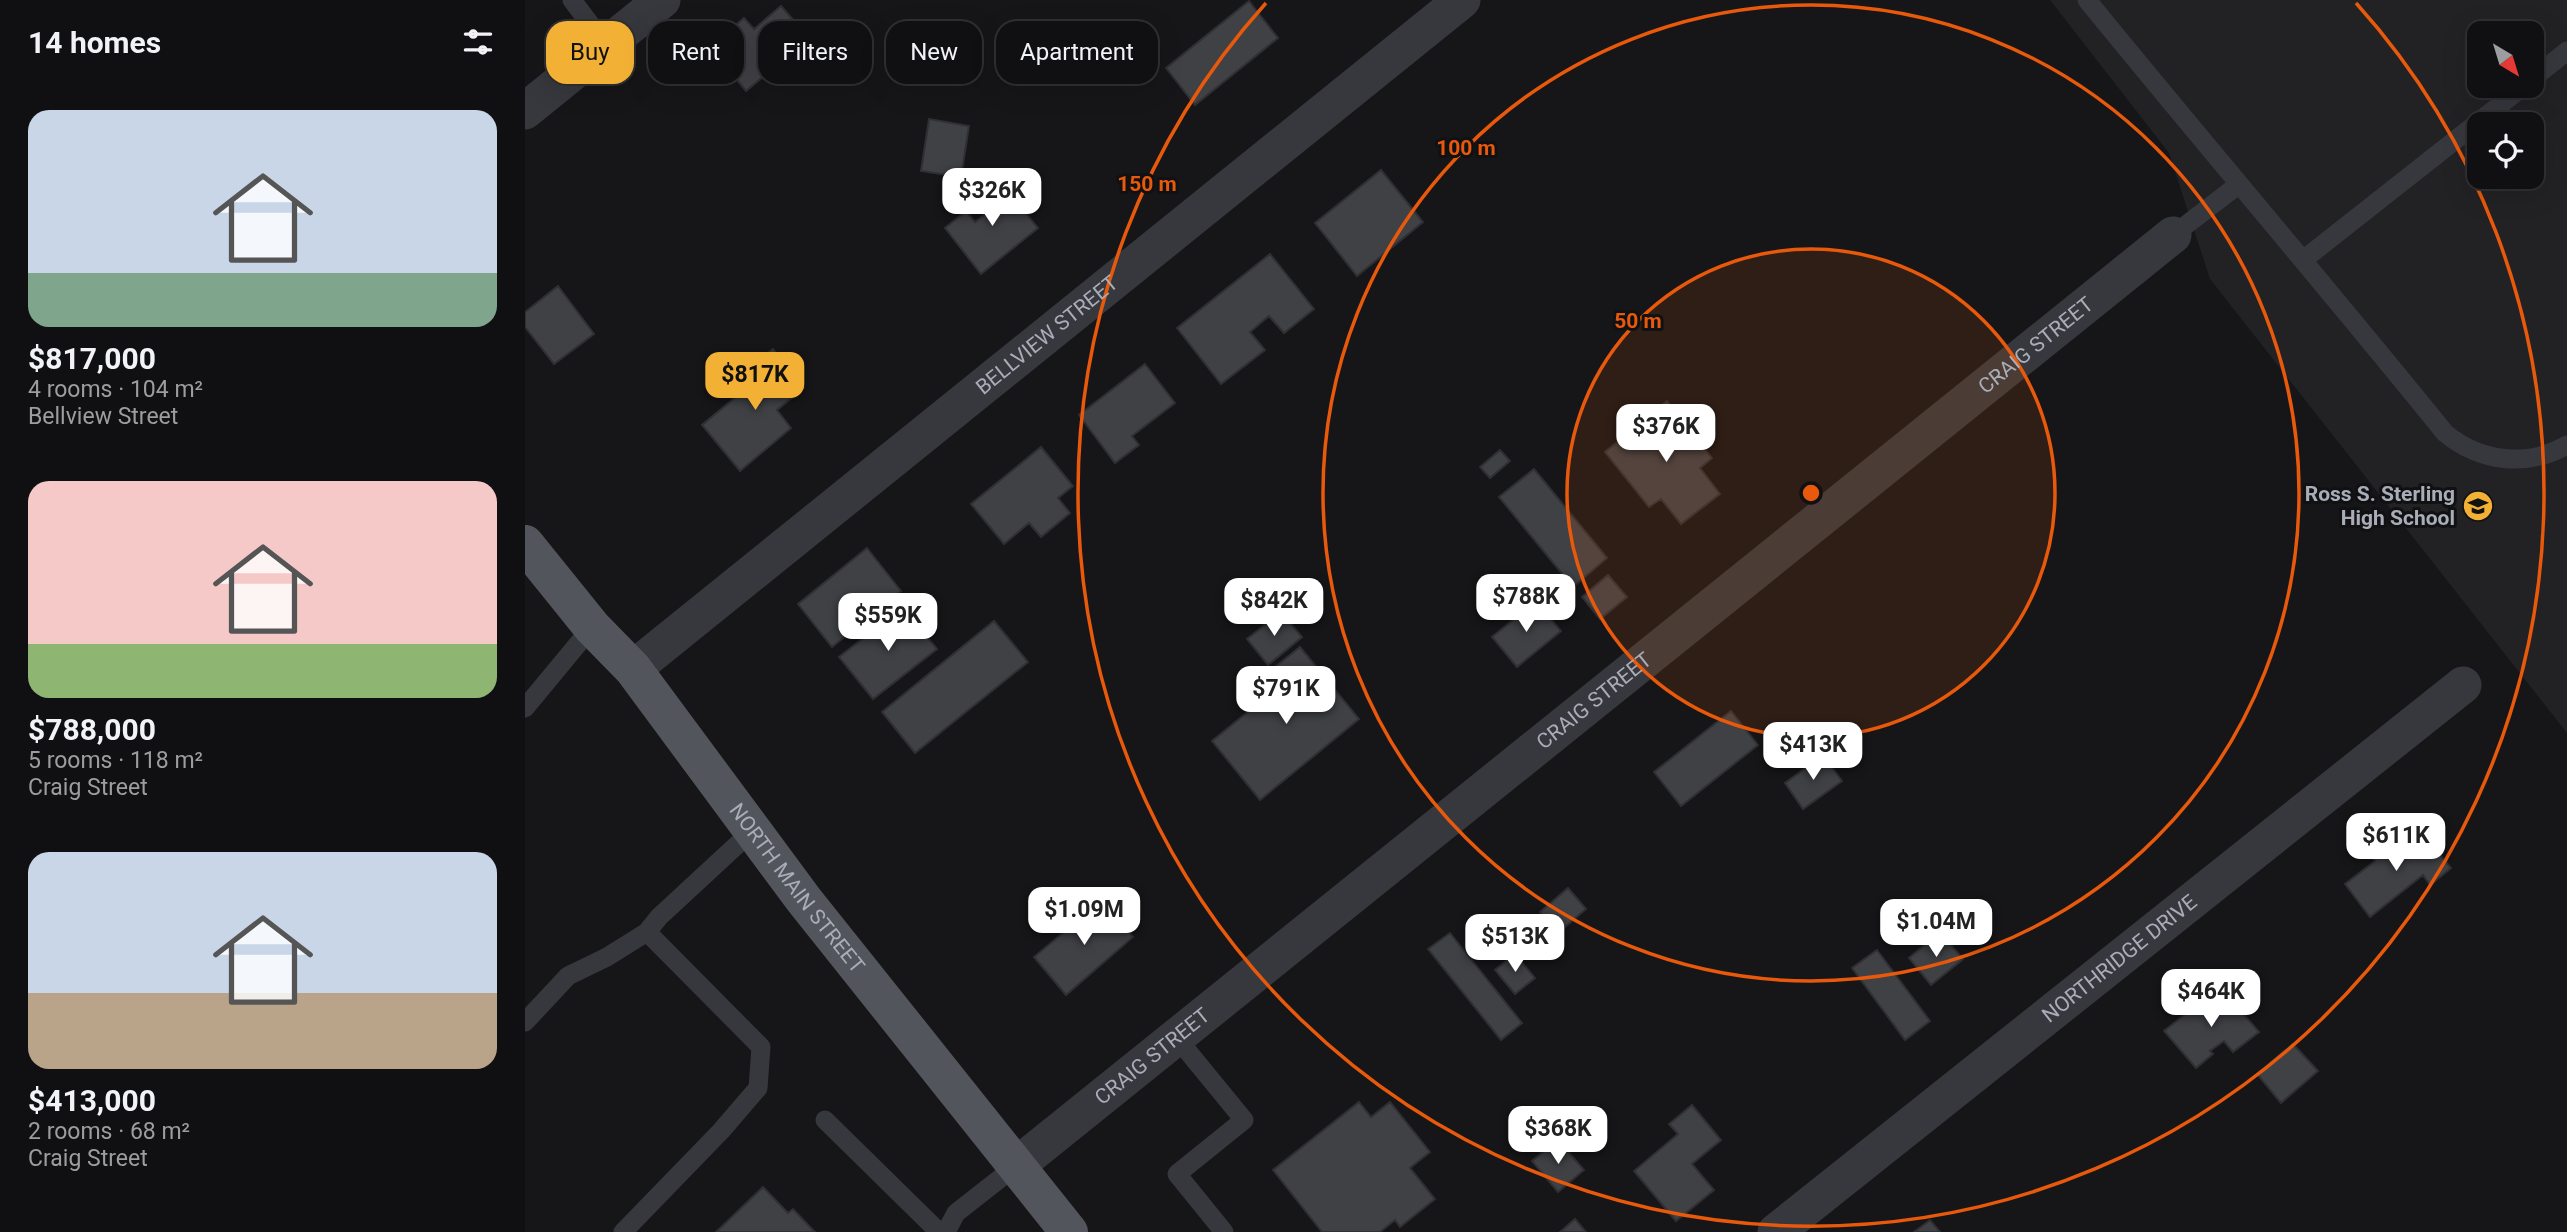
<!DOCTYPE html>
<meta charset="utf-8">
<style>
:root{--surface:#101012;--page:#19191b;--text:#f1f3f6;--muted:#9c9d9f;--line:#303032;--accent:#f2b134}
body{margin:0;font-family:Roboto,sans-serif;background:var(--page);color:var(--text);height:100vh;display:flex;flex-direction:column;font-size:26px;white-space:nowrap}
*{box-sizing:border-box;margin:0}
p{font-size:23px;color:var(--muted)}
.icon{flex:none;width:38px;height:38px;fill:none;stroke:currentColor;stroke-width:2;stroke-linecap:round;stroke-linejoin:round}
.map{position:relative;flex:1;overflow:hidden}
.side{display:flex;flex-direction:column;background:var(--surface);width:525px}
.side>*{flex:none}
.top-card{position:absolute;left:21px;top:21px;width:665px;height:63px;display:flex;gap:14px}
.needle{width:46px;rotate:142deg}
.tools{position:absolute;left:1942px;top:21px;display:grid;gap:14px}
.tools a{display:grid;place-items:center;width:77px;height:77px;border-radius:14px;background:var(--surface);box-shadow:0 7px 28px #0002,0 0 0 2px var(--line);font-size:35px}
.price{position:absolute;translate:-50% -60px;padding:0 16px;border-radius:14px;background:#fff;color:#222;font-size:23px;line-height:46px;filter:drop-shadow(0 2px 4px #0008)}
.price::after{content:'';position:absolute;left:50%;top:42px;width:21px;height:16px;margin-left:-10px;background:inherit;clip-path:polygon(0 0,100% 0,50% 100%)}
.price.current{background:var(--accent);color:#111}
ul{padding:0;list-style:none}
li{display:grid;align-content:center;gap:14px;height:371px;padding:0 28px}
li span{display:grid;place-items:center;height:217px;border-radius:21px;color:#555}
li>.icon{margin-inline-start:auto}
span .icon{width:126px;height:126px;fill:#fffc;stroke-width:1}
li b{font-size:30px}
h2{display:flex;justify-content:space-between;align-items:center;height:84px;padding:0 28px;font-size:30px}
.chip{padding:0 24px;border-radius:21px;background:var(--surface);box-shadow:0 7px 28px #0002,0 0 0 2px var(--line);font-size:24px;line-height:63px}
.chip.current{background:var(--accent);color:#111}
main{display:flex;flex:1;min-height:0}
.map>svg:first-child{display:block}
</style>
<main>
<section class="side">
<h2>14 homes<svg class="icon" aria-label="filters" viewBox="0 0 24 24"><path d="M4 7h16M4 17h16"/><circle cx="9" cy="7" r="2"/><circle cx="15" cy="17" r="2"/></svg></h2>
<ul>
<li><span style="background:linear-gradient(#c9d6e8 75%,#7fa58c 0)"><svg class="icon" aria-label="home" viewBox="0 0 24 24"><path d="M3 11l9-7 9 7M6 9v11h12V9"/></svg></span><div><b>$817,000</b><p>4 rooms · 104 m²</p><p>Bellview Street</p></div></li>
<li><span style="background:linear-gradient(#f6c9c9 75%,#8fb573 0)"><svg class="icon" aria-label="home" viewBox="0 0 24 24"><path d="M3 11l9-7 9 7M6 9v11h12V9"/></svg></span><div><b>$788,000</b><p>5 rooms · 118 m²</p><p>Craig Street</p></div></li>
<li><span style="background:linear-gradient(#c9d6e8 65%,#b9a48a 0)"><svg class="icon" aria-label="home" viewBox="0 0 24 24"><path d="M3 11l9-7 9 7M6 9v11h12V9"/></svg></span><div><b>$413,000</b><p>2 rooms · 68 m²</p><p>Craig Street</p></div></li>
</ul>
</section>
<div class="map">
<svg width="2042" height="1232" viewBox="0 0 2042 1232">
<rect width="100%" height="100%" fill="#161618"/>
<path fill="#222225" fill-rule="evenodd" d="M 1525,0 L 2042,0 L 2042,733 L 1685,279 L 1644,153 ZM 1955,33 L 2007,33 L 2007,86 L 1955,86 ZM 1955,124 L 2007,124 L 2007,177 L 1955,177 Z"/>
<path fill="#404145" stroke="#303034" stroke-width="2" d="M 724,1 L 753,38 L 670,105 L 641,68 Z
M 256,6 L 284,38 L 221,91 L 185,47 L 219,18 L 229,29 Z
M 404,119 L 444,126 L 436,177 L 396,171 Z
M 856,170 L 898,222 L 832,276 L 790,223 Z
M 471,177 L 513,228 L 456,274 L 420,228 L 441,211 L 450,222 L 464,211 L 451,194 Z
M 745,254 L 789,309 L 759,333 L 744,316 L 725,332 L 740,350 L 696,384 L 652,328 Z
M 33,286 L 69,334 L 29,364 L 0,327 L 0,312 Z
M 248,349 L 279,388 L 252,410 L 266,428 L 215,471 L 177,425 L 224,386 L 215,375 Z
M 620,364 L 650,403 L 607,436 L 614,445 L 590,463 L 554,415 Z
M 1142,401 L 1187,458 L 1175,468 L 1195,494 L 1156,524 L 1136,499 L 1124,507 L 1080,452 Z
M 516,447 L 548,486 L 533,498 L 545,513 L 516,537 L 504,523 L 479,544 L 446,504 Z
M 975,450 L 985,461 L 965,478 L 955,467 Z
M 1009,469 L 1082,558 L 1048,587 L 974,497 Z
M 342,548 L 376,591 L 307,647 L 273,604 Z
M 1083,575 L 1102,597 L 1075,619 L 1057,597 Z
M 1011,601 L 1036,631 L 992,667 L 967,637 Z
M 378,607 L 412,649 L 348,699 L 314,657 Z
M 756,612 L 777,637 L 743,665 L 722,639 Z
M 469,621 L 503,662 L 390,753 L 357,712 Z
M 775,647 L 834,719 L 735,800 L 687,741 L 756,685 L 745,671 Z
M 1206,711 L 1233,745 L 1156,806 L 1129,772 Z
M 1298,755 L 1317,781 L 1278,809 L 1260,783 Z
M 1876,834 L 1888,848 L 1902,839 L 1926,868 L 1905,885 L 1898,875 L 1845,917 L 1820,884 L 1850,861 L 1847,857 Z
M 1043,888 L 1061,909 L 1033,933 L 1015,912 Z
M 577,900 L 608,937 L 541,995 L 509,957 Z
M 1415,932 L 1438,959 L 1406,985 L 1384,958 Z
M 925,933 L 997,1023 L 976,1040 L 903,949 Z
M 1352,950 L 1405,1021 L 1380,1040 L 1327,968 Z
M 990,954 L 1010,978 L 990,994 L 970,970 Z
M 1699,991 L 1734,1032 L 1708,1052 L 1699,1041 L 1685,1051 L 1688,1054 L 1671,1068 L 1639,1031 L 1684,995 L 1687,999 Z
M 1768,1044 L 1793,1071 L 1756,1103 L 1732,1074 Z
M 834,1102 L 846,1117 L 865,1102 L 905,1152 L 885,1168 L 910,1199 L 875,1227 L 870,1220 L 855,1232 L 797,1232 L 748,1170 Z
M 1167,1105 L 1196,1140 L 1167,1164 L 1189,1190 L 1151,1221 L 1109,1171 L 1153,1134 L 1144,1124 Z
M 1033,1140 L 1059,1170 L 1033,1192 L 1007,1161 Z
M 238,1187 L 263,1213 L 268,1209 L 290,1232 L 191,1232 Z
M 1050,1219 L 1061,1232 L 1035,1232 Z
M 1405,1220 L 1415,1232 L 1389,1232 Z"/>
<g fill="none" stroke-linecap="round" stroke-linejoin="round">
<path stroke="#37383d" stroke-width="19" d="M 47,0 L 81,45
M 1562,0 C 1680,145 1802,287 1920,433 C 1955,462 2002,468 2042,445
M 2007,79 L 2042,51
M 1648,235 L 1713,185
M 1778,260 L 1999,86
M 0,708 L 67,627
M 0,1022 L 43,976 L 82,957 L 122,932
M 651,1037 L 719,1120 L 652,1174 L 699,1232
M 300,1120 L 414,1232
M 98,1232 L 196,1131 L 233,1088 L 236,1047 L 122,932 L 134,917 L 227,831
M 421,1232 L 431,1213 L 491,1166"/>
<g stroke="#37383d" stroke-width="37">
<path d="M 0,111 L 137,0"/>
<path id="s1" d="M 108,669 L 937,0"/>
<path id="s2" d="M 491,1166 L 1648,235"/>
<path id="s3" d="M 1251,1232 L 1938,685"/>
</g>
<path stroke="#53555c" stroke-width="38" id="s4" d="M 0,544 L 67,627 L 108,669 L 279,900 L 544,1232"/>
</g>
<circle cx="1286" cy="493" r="244" fill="#e8590c" fill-opacity=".12"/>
<g fill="none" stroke="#e8590c" stroke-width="3.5">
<circle cx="1286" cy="493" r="244"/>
<circle cx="1286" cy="493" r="488"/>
<path d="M1831 3A733 733 0 1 1 741 3"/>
</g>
<defs>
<g id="school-disc" transform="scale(1.575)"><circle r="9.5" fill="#f2b134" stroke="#111113"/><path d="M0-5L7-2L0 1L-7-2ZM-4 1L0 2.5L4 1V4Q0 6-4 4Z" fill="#111"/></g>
</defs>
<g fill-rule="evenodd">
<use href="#school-disc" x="1953" y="506"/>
</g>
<g text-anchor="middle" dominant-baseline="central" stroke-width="6" stroke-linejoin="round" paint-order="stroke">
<g font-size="21" fill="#a8adb8" stroke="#111113">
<text stroke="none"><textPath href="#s1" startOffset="532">BELLVIEW STREET</textPath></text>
<text stroke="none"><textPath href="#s2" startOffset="1309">CRAIG STREET</textPath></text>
<text stroke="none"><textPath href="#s2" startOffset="742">CRAIG STREET</textPath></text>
<text stroke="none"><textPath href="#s4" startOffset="439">NORTH MAIN STREET</textPath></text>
<text stroke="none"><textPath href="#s3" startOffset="439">NORTHRIDGE DRIVE</textPath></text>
<text stroke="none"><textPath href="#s2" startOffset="175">CRAIG STREET</textPath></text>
</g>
<g font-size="21" font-weight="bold" fill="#a8adb8" stroke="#111113" text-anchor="end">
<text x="1930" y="494">Ross S. Sterling<tspan x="1930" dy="24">High School</tspan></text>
</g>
</g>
<circle cx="1286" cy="493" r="10" fill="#e8590c" stroke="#111113" stroke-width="3.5"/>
<g font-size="21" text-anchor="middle" font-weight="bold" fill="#e8590c" stroke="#111113" stroke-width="6" stroke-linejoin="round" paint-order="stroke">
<text x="941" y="155">100 m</text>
<text x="622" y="191">150 m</text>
<text x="1113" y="328">50 m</text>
</g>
</svg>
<div class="tools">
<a><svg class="needle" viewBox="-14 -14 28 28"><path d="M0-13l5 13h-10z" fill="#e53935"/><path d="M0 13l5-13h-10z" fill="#9c9d9f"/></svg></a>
<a><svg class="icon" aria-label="locate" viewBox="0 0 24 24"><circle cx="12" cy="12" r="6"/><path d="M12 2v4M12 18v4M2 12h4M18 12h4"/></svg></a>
</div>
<b class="price" style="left:467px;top:228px">$326K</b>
<b class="price current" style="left:230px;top:412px">$817K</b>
<b class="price" style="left:1141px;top:464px">$376K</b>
<b class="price" style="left:1001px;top:634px">$788K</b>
<b class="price" style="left:749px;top:638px">$842K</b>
<b class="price" style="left:363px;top:653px">$559K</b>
<b class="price" style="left:761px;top:726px">$791K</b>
<b class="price" style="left:1288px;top:782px">$413K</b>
<b class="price" style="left:1871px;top:873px">$611K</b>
<b class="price" style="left:559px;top:947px">$1.09M</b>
<b class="price" style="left:1411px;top:959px">$1.04M</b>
<b class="price" style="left:990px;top:974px">$513K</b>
<b class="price" style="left:1686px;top:1029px">$464K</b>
<b class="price" style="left:1033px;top:1166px">$368K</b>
<div class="top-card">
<a class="chip current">Buy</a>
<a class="chip">Rent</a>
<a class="chip">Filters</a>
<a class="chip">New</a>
<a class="chip">Apartment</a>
</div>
</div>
</main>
